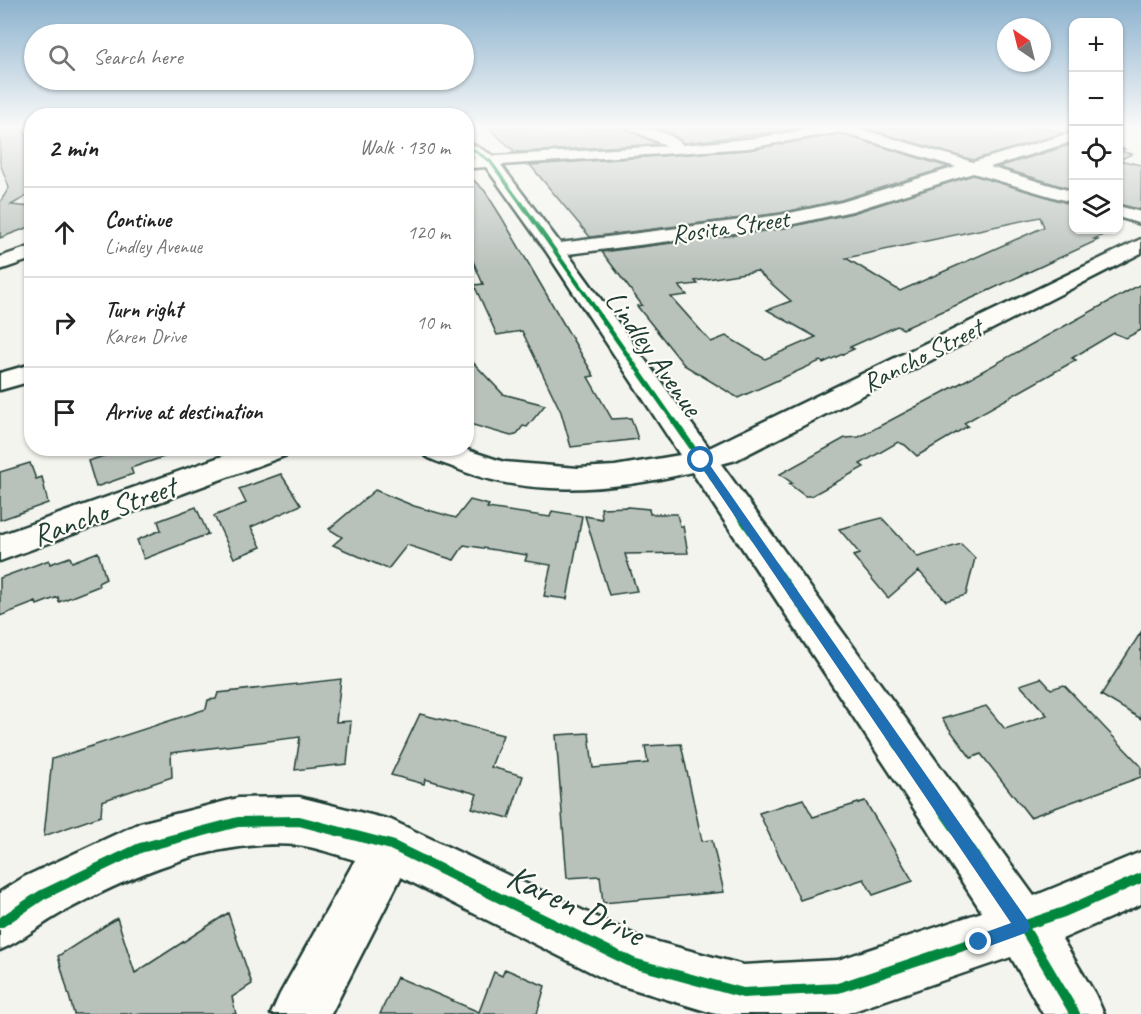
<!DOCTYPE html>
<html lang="en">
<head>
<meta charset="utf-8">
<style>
	body { margin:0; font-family:Caveat,sans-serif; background:#f6f6f6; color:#222 }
	.controls { position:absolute; right:18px; top:18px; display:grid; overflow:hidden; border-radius:12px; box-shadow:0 2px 4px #0004 }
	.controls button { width:54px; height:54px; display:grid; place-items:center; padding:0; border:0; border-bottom:2px solid #e0e0e0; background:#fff; color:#222; font:30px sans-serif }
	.compass { position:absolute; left:997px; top:18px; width:54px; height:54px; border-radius:50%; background:#fff; box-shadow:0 2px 4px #0004; rotate:325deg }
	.stop { position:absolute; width:18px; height:18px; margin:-14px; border:4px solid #1f6fb2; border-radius:50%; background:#fff }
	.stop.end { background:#1f6fb2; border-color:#fff; box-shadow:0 2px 6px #0008 }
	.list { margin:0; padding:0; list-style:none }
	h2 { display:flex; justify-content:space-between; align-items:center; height:78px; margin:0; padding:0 24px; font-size:26px }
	h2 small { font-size:20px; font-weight:400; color:#767676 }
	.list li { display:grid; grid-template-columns:39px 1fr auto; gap:18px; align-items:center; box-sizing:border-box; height:90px; padding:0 24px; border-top:2px solid #e0e0e0 }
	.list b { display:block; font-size:22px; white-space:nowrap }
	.list p { margin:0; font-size:20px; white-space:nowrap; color:#767676 }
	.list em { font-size:20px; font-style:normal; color:#767676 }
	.icon { flex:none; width:33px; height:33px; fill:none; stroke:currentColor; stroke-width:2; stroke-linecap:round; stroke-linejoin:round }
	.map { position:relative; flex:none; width:1141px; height:1014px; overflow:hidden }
	.search { position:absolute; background:#fff; box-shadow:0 2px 4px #0004; left:24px; top:24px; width:450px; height:66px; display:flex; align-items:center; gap:15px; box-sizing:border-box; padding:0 21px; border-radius:33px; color:#767676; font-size:22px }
	.panel { position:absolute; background:#fff; box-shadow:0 2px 4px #0004; left:24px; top:108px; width:450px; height:348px; border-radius:24px }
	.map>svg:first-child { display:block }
	.building { fill:#b9c1bb; stroke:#1f3d34; stroke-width:1.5; fill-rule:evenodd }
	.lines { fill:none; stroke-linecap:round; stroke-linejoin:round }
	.minor-casing { stroke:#1f3d34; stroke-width:5 }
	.minor { fill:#fdfcf7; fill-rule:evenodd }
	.cycleway-far5-casing { stroke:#fdfcf7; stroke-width:4.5 }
	.cycleway-far4-casing { stroke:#fdfcf7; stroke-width:6 }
	.cycleway-far3-casing { stroke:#fdfcf7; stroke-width:8 }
	.cycleway-far2-casing { stroke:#fdfcf7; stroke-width:10 }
	.cycleway-far1-casing { stroke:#fdfcf7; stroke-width:11 }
	.cycleway-casing { stroke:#fdfcf7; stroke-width:14 }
	.cycleway-far5 { stroke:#00873e; stroke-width:3 }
	.cycleway-far4 { stroke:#00873e; stroke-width:4 }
	.cycleway-far3 { stroke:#00873e; stroke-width:4.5 }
	.cycleway-far2 { stroke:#00873e; stroke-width:6 }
	.cycleway-far1 { stroke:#00873e; stroke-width:8 }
	.cycleway { stroke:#00873e; stroke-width:10 }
	.route { fill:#1f6fb2 }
	.labels { text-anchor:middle; stroke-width:4.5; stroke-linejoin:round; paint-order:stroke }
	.far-street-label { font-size:26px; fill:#1f3d34; stroke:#fdfcf7 }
	.street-label { font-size:30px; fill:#1f3d34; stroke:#fdfcf7 }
	.near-street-label { font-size:36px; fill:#1f3d34; stroke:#fdfcf7 }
</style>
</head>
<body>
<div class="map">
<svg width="1141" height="1014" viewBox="0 0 1141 1014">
	<rect width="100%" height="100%" fill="#f4f4ef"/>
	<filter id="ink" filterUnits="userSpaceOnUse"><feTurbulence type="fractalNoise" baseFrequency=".0167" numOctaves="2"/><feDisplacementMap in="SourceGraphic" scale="12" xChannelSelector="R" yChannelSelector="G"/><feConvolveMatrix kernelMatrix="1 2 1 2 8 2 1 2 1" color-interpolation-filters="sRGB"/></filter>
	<g filter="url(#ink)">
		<path class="building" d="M0,128H22L26,136L32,135V193L11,205L32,207V226L0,238V202L9,188L0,163Z
			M489,128H625L658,144L520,152L513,150Z
			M653,128H805L684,143L672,134Z
			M864,128H1046L1064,133L973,160Z
			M840,134L948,167L841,200L780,213L590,237L530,165L748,150Z
			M1074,144V190L998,167Z
			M1119,147L1125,149L1120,151L1132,154L1119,160L1141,165V210L1119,204Z
			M466,173L485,191L502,218L594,376L588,377L612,419L631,418L638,439L571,447L561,412L522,331L497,335L474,285L483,284L466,245V209L472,208L466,198Z
			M973,175L1074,205V230H1114L1094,239L1098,240L979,295L903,329L897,326L850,347L854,349L823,363L820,361L738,398L684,365L637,306L642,305L602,252L780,229L853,213ZM1040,217L1044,227L900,291L846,258ZM757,271L791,301L767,310L816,337L765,359L726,336L711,342L671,297L687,295L679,286L698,284L695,281Z
			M1141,284V330L1126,338L1114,333L1072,358L1076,360L964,423L968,426L917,456L905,445L898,442L860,464L864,467L811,496H805L789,484L792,483L780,474L845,438L859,437L959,384Z
			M466,355L503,394L545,405L527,427L523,426L516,435L511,436L466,423Z
			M108,448H177L178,452L131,468L133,474L96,487L88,461L110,454Z
			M30,463L36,479L42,477L48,503L0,520V472Z
			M281,474L301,505L251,527L261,547L234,558L214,516L246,503L239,489Z
			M375,490L414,506L456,518L470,500L489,505L487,508L550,517L552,511L582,516L567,599L544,596L551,565L525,561L527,555L464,545L454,560L407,545L388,569L333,545L342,537L329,529Z
			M196,507L208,534L144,559L137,540L161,530L158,521Z
			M628,507L649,509L650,514H677L680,526H683L688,553L625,554L637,591L609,595L585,516L602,519L601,508Z
			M882,518L918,557L961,544L975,558L966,595L946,601L919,571L888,598L853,556L860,554L839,529Z
			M98,552L106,579L98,583L99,586L59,602L58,597L37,605L36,602L0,616V578L49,560L50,564L70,557L72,562Z
			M1141,632V719L1101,695Z
			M1041,678L1051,689L1064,685L1141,766V777L1030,817L981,754L971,758L942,719L986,706L1005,729L1047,715L1020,685Z
			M341,679L336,722L351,721L347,764L295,770L300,737L171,753L172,777L102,801L101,816L44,836L52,759L206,709L208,700L216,699L218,693Z
			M420,714L503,735L491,767L523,776L509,818L472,808L477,794L425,779L424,784L391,775Z
			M589,733L593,768L648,763L645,746L681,744L702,841L712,840L724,892L603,903L600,876L567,878L556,735Z
			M803,799L813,817L865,801L913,881L873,895L864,879L800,900L759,813Z
			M228,913L252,984L232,997L236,1014H74L58,956L117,918L135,973Z
			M505,969L545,986L537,1014H380L397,977L479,1012L494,972L502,976Z"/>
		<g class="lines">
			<defs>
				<path id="minor" d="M627,128C646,127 669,131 683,145L748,139L818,128H857L973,162L1074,132V141L990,167L1074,192V203L973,173L852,211L780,227L568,254L709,448L1141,239V253L736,460L721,464L1034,896L1141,852V904L1062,939L1095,994L1104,1014H1043L1011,957L845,1014H716L613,983L401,877L331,1014H271L280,994L355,860C337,855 316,847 297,845C214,839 134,874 63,912C41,924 23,940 0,950V892L24,877L140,823L238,798L299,797L391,820L639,937L743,965L838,960L982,912L692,472C613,491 526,499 450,466C439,462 425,459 418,448H461L504,462L578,468L615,466L680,455L546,251L486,167L473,168L466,165L467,160L475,158L466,152V141L494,156L667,146ZM840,132L956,167L842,202L780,215L560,243L501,165L748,148Z
					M1118,206L1141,212V224L1118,217Z
					M32,246V259L0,270V257Z
					M32,364V381L0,390V373Z
					M245,448H291L287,455L0,561V535Z"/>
			</defs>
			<use href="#minor" class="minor-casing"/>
			<use href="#minor" class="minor"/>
			<defs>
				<path id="cycleway-far5" d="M466,145L490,161L522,205"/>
				<path id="cycleway-far4" d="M521,203L590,301"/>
				<path id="cycleway-far3" d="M589,300L675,423"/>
				<path id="cycleway-far2" d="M674,421L781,576"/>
				<path id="cycleway-far1" d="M780,575L915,770"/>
				<path id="cycleway" d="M914,769L1023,926L1075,1014
					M0,923L42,895L140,848L238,822L299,821L391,845L633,963L743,993L838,988L1064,912L1141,878"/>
			</defs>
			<use href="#cycleway-far5" class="cycleway-far5-casing"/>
			<use href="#cycleway-far4" class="cycleway-far4-casing"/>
			<use href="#cycleway-far3" class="cycleway-far3-casing"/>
			<use href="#cycleway-far2" class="cycleway-far2-casing"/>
			<use href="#cycleway-far1" class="cycleway-far1-casing"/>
			<use href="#cycleway" class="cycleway-casing"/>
			<use href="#cycleway-far5" class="cycleway-far5"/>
			<use href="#cycleway-far4" class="cycleway-far4"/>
			<use href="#cycleway-far3" class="cycleway-far3"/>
			<use href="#cycleway-far2" class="cycleway-far2"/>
			<use href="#cycleway-far1" class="cycleway-far1"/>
			<use href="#cycleway" class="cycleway"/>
		</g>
	</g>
	<linearGradient id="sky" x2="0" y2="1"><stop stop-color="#8cb2ce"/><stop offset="0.47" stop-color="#fafaf8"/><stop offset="1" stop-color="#fafaf8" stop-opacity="0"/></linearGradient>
	<rect width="1141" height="270" fill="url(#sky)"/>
	<path class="route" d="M698,458H705L1028,921L1030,926L1028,932L979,950L973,948L971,942L973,937L1011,923L698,462Z"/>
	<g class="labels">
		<g class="far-street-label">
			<text transform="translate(730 226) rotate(-8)" y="9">Rosita Street</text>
			<text transform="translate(922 355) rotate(-27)" y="9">Rancho Street</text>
		</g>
		<g class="street-label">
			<text transform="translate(654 353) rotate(55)" y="10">Lindley Avenue</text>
			<text transform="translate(104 511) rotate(-20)" y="10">Rancho Street</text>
		</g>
		<g class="near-street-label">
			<text transform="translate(576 904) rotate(25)" y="13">Karen Drive</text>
		</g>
	</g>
</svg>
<div class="controls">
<button>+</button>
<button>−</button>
<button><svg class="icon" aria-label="locate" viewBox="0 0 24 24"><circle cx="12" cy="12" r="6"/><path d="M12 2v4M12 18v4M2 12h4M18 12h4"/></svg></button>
<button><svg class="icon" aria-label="layers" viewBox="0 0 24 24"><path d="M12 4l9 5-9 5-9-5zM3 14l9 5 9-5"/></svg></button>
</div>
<svg class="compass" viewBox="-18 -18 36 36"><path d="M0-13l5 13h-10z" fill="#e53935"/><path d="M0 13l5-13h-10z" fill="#767676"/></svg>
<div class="stop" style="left:701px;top:460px"></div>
<div class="stop end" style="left:979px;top:942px"></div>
<div class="search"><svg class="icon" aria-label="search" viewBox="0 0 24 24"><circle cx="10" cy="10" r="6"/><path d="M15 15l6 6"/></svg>Search here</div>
<section class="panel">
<h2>2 min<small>Walk · 130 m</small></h2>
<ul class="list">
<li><svg class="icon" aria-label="ahead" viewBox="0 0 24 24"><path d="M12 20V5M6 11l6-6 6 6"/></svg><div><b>Continue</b><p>Lindley Avenue</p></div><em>120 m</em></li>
<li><svg class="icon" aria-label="right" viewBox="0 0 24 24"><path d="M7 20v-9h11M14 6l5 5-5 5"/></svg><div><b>Turn right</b><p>Karen Drive</p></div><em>10 m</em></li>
<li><svg class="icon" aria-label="arrive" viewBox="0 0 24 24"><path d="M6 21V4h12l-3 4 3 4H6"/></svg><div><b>Arrive at destination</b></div></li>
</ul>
</section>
</div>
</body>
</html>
